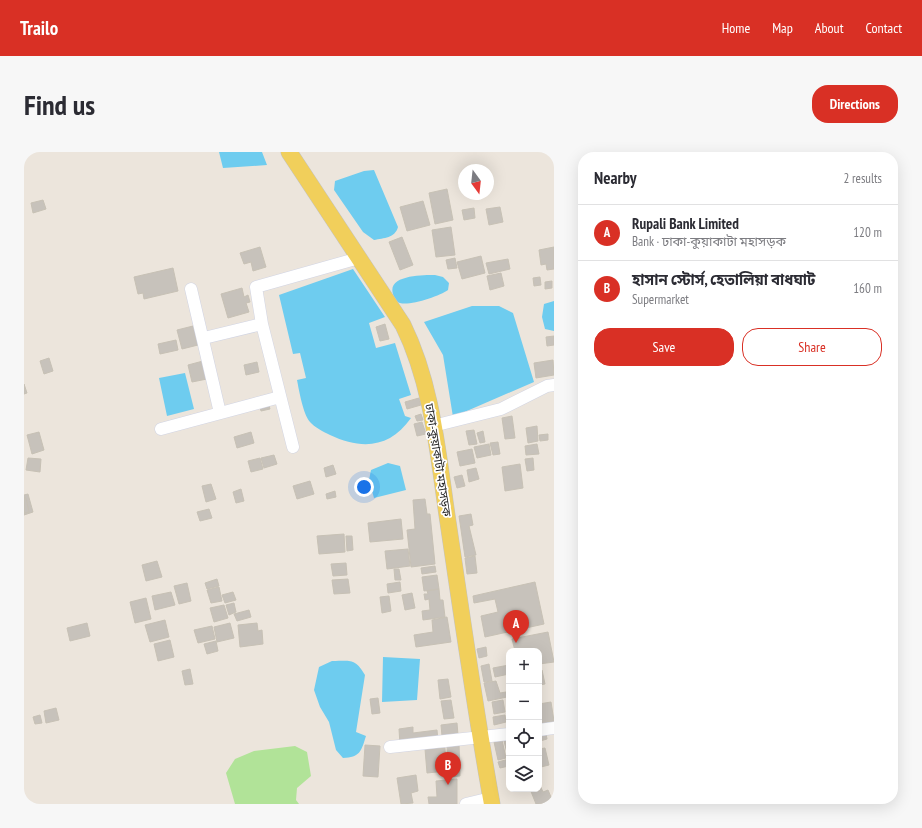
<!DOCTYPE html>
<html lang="en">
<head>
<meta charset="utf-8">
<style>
	body { margin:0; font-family:"PT Sans Narrow","Noto Sans Bengali",sans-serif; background:#f7f7f7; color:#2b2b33 }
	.controls { position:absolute; right:12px; bottom:12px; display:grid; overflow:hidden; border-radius:8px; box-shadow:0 4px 16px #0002 }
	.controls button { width:36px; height:36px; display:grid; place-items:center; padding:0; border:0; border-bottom:1px solid #e1e1e2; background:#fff; color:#2b2b33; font:20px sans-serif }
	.compass { position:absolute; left:434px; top:12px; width:36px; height:36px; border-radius:50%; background:#fff; box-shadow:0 4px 16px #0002; rotate:165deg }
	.you { position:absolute; left:340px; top:335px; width:14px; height:14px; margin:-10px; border:3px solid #fff; border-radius:50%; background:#1a73e8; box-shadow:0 0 0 6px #1a73e833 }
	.badge { display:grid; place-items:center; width:26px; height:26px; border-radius:50%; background:#d93025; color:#fff; font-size:13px; font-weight:700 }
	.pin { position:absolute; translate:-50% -33px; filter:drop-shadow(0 1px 2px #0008) }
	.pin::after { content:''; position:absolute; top:21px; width:14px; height:12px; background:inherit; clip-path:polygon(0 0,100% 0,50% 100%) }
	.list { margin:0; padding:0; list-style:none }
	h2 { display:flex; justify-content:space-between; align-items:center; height:52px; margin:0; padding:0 16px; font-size:17px }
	h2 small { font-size:13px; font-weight:400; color:#7c7c81 }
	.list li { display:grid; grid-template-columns:26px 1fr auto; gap:12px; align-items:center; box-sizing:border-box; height:56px; padding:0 16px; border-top:1px solid #e1e1e2 }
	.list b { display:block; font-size:15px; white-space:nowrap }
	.list p { margin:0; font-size:13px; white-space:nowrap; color:#7c7c81 }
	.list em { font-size:13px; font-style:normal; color:#7c7c81 }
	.actions { display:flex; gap:8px; padding:12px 16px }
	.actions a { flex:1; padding:9px 0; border:1px solid #d93025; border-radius:16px; text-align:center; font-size:14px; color:#d93025 }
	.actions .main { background:#d93025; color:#fff }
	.icon { flex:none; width:22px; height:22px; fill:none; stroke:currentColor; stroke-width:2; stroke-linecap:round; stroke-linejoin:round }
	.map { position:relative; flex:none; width:530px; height:652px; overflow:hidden; border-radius:16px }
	header { display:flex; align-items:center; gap:24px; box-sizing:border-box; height:56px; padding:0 20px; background:#d93025; color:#fff }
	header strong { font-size:19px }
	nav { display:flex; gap:22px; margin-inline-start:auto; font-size:14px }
	.intro { display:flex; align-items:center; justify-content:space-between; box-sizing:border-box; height:96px; padding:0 24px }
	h1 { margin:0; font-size:28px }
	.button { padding:10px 18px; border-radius:16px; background:#d93025; color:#fff; font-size:14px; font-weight:700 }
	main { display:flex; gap:24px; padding:0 24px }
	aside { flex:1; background:#fff; border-radius:16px; box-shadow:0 4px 16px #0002 }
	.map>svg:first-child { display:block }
	.green { fill:#b1e398 }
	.water { fill:#6eccef }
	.building { fill:#c7c2bb; stroke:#c7c1b5 }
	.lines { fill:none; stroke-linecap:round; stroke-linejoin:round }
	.minor-casing { stroke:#d1d4e3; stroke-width:13 }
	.major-casing { stroke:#c3c3c3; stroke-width:17 }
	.minor { stroke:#fff; stroke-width:12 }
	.major { stroke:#f1cf5b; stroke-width:16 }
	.labels { text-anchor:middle; stroke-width:3.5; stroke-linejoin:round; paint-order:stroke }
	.street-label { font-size:12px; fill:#2a2a2a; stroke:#fff }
</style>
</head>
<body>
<header>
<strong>Trailo</strong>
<nav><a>Home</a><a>Map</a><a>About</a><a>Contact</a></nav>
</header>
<div class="intro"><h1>Find us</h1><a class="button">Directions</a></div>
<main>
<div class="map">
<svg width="530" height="652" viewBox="0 0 530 652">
	<rect width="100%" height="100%" fill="#ece5dc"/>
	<path class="green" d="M271,594L283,600L287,624L273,636L272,648L275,652H211L202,621L211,607L230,599Z"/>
	<path class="water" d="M195,0H238L243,13L199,16Z
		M350,18L374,75C371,86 360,86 350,88L339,80L310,38L311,29L340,19Z
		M329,117L361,165L345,171L352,196L371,191L387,243L375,247L381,264L387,266C366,296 338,298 306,283C300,280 290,275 286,270C279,262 275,238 273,228L282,226L276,201L269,202L255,143Z
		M411,123L419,125L425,131L424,138C416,144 386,154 376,151C372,150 370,146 369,142C363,123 399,123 411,123Z
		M530,149V179L521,177L518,165L520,152Z
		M448,154H475L489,161L510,230L429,265L419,203L400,170Z
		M161,221L170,257L143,264L135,226Z
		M364,311L376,314L382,338L350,346L345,328L347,318Z
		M359,505L396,507L393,548L358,550Z
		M308,509C327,509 331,506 341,523L332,580L342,584C337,600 336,605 319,606L312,598L305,570L296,555L290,538L295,515Z"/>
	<path class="building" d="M423,37L429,68L411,72L405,41Z
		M19,48L22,57L9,61L7,51Z
		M399,49L406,73L383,79L376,55Z
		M476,55L479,70L465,73L462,57Z
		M450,56L451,66L440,68L438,58Z
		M427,75L431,103L412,105L408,78Z
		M378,85L389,113L376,118L365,90Z
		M236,95L242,115L229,119L227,110L220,112L216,101Z
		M530,95V117L523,118L522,112L517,113L515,98Z
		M457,104L461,121L438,127L433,110Z
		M431,106L433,116L424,117L422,108Z
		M484,107L486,117L465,122L462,111Z
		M149,116L154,139L120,147L119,141L114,142L110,125Z
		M477,121L480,134L466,138L463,124Z
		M516,125L517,133L510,134L509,126Z
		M528,129V136L521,137V130Z
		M218,136L220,145L224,143L226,150L222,151L225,160L204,166L197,142Z
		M361,172L365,187L356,189L352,175Z
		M169,174L174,193L158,197L153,178Z
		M530,184V193L523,194L522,185Z
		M152,188L154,198L136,202L134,192Z
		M25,206L29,219L20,222L16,209Z
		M529,208L530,223L512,226L510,211Z
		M179,209L183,227L168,230L164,213Z
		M233,210L235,220L222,223L220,213Z
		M0,232L3,241L0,242Z
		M395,246L397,253L383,257L381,250Z
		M244,250L246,257L237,259L235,251Z
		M397,262L399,268L393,269L391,264Z
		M488,264L491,286L481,287L478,266Z
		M398,270L402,282L393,284L390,272Z
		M513,274L514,289L504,291L502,276Z
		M450,278L453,292L445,293L442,279Z
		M459,279L461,290L456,291L453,281Z
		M15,280L20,298L8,302L3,283Z
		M227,280L230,291L213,296L210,285Z
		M524,282V288L516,289L515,283Z
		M474,290L476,302L469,303L466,291Z
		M465,292L467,303L453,306L450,295Z
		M513,292L515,302L502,303L501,294Z
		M448,297L451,311L436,314L433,300Z
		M250,303L253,312L240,316L237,306Z
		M4,306L17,307L16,320L2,318Z
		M236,306L239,317L227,320L224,309Z
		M509,306L510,318L503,319L501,307Z
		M496,312L499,336L481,339L478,315Z
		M309,313L312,322L302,325L300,316Z
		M452,316L455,327L445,330L443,318Z
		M438,323L441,334L433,336L430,325Z
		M286,329L290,342L273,347L269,334Z
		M187,332L192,347L182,350L178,334Z
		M217,337L220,349L212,351L209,340Z
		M311,339L312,345L303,347L302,342Z
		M4,342L9,360L0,363V343Z
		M0,346H2L5,360L0,361Z
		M401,347L403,362H406L411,412L387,415L383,378L391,377L389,348Z
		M185,357L188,366L176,369L173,360Z
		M447,362L449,373L445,374L452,403L441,405L435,364Z
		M377,367L379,387L346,390L344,371Z
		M320,382L321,400L295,402L293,384Z
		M322,384H328L329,398L323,399Z
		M384,397L386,414L363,417L361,399Z
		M451,404L453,421L443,422L441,406Z
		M133,409L138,425L122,429L118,413Z
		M322,411L323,423L309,424L307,412Z
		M411,414L412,420L398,422L397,416Z
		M370,417H375L377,428H371Z
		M413,423L415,437L400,439L398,425Z
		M193,427L195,434L183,437L181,431Z
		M324,427L326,441L310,442L308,428Z
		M376,430L377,439L364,441L363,432Z
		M511,430L520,472L461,485L457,464L474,460L471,447L450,451L449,444Z
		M163,431L167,449L155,452L150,434Z
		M195,435L198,449L187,451L183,438Z
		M415,437L416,448H419L421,465L399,468L398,459L406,458L405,447L401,448L400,442H404L403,439Z
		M147,440L151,453L131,458L128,444Z
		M209,440L212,448L201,451L198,443Z
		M388,441L391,456L381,458L378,443Z
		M365,444L367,459L358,461L356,445Z
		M122,446L127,467L111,471L106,450Z
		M210,451L212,460L205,463L202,453Z
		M200,453L204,466L190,470L186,456Z
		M225,458L227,465L213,469L210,462Z
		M423,465L427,490L392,495L390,483L409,480L408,468Z
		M141,468L145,485L126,490L121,473Z
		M63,471L66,484L46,489L43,476Z
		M206,471L210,486L193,490L190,475Z
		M233,471L234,479L238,478L239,492L216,495L214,473Z
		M188,474L191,487L174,491L170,478Z
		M524,480L530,510L515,512V499H491L488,487Z
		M146,488L150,505L134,509L130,492Z
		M192,489L194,499L183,502L180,492Z
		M462,495L463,504L455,506L453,497Z
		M465,512L468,529L460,530L457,514Z
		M485,513V522L471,525L469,516Z
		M166,517L169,532L161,533L158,519Z
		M515,518H518L521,532L515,533Z
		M424,527L427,545L416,547L414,528Z
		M472,529L476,541L482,540L483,545L464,549L460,531Z
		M354,546L356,561L348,562L346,547Z
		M427,548L430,566L420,567L417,549Z
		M479,548L481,560L470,562L468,550Z
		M527,550L530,569L515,572V552Z
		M32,556L35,568L22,571L20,559Z
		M16,563L18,571L11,572L9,565Z
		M481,563L482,570L470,573L469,565Z
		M433,571L434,583L418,584L417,573Z
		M389,575V581L413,578L414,589L376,593L375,577Z
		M522,582L523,587L516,589L515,584Z
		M478,588L482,606L474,608L470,590Z
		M485,588V605H484L480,589Z
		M435,591L436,624L424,625L423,592Z
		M341,593L356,594L354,625L339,624Z
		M421,596L422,619L403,621L401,597Z
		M521,596L525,613L517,615L515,597Z
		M485,607V614L476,616L474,610Z
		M392,623L394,639L387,641L389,651L377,652L373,626Z
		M433,627V652H405L404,645H413L412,629Z
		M515,631L519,640L524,638L530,652H512L506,637H515Z"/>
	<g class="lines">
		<defs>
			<path id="minor" d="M167,137L196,261
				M180,186L238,172
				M409,274L477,257L523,234L530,233
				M137,277L256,245
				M269,295L238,172L232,135L335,106
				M515,578L530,576
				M366,595L485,582
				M442,652L467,646"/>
			<path id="major" d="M265,0L379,173C409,234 414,304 424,370C438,464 451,558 468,652"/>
		</defs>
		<use href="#minor" class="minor-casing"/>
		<use href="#major" class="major-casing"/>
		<use href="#minor" class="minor"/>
		<use href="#major" class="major"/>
	</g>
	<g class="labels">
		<g class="street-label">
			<text transform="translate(414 308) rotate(81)" y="4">ঢাকা-কুয়াকাটা মহাসড়ক</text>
		</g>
	</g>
</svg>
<div class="controls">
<button>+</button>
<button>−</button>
<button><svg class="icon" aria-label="locate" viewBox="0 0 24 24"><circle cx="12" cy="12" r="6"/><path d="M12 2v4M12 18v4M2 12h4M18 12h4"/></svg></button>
<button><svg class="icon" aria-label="layers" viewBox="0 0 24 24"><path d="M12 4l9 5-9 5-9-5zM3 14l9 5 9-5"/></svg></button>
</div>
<svg class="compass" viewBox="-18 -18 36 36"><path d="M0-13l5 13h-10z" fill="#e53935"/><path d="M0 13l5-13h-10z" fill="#7c7c81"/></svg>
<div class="you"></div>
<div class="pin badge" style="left:492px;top:491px">A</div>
<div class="pin badge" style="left:424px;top:633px">B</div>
</div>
<aside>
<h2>Nearby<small>2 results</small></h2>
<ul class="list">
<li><span class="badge">A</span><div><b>Rupali Bank Limited</b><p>Bank · ঢাকা-কুয়াকাটা মহাসড়ক</p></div><em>120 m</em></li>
<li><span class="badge">B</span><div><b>হাসান স্টোর্স, হেতালিয়া বাধঘাট</b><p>Supermarket</p></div><em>160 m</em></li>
</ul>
<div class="actions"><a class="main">Save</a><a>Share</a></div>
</aside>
</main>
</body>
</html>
